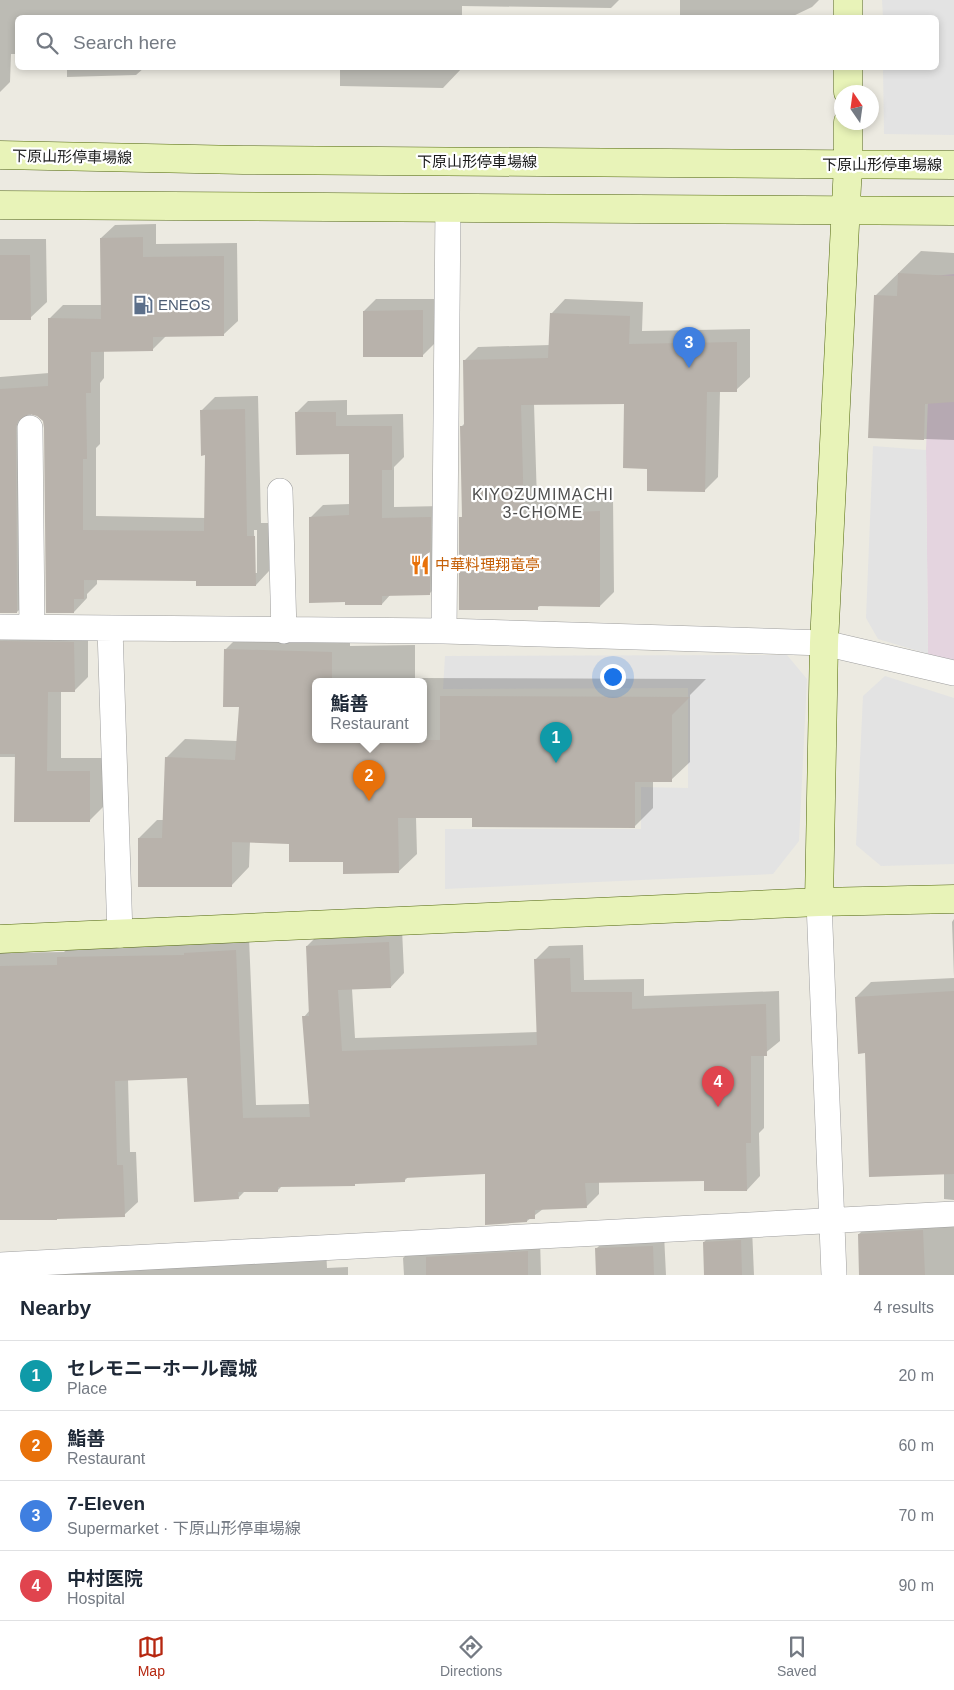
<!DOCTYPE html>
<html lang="en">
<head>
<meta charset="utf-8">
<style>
	body { margin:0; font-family:Arial,"Noto Sans JP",sans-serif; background:#f2f2f3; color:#1f2937 }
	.compass { position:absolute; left:834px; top:85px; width:45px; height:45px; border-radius:50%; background:#fff; box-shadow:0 2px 8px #0003; rotate:347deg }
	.you { position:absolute; left:612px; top:676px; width:18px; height:18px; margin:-12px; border:4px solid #fff; border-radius:50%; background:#1a73e8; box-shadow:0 0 0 8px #1a73e833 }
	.badge { display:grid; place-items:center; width:32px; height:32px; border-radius:50%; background:#b62710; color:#fff; font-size:16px; font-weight:700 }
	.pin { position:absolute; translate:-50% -41px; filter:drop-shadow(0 1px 2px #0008) }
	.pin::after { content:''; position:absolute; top:26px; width:18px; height:15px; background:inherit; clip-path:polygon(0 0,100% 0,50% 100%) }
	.popup { position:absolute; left:312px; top:678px; width:115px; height:65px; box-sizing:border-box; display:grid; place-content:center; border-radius:8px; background:#fff; filter:drop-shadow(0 1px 4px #0005); font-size:16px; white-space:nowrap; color:#747a83 }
	.popup b { font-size:19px; color:#1f2937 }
	.popup::after { content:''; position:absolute; left:50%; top:100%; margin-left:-10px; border:10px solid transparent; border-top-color:#fff }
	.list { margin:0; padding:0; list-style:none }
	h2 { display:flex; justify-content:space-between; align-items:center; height:65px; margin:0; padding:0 20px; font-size:21px }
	h2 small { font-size:16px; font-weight:400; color:#747a83 }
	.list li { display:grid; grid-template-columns:32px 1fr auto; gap:15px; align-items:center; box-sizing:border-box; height:70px; padding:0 20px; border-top:1px solid #e0e1e3 }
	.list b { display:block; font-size:19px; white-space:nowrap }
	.list p { margin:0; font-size:16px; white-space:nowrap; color:#747a83 }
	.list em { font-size:16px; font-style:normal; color:#747a83 }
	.icon { flex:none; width:28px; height:28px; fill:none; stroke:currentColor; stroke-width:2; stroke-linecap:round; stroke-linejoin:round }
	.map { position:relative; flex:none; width:954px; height:1275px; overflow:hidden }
	.search { position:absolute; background:#fff; box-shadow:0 2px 8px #0003; left:15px; right:15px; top:15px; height:55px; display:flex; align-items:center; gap:12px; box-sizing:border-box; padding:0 18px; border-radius:8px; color:#747a83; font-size:19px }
	.sheet { height:345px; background:#fff }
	nav { display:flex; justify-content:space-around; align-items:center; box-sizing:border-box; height:70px; border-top:1px solid #e0e1e3; background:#fff; font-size:14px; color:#747a83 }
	nav a { display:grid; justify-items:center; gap:2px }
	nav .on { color:#b62710 }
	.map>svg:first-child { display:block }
	.industrial { fill:#e4d4df }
	.parking { fill:#e3e3e3 }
	.shadow { fill:#0003; fill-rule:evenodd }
	.building { fill:#b8b2ab }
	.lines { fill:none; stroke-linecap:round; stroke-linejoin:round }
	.street-casing { stroke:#9f9f9f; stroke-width:26 }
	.secondary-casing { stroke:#51670d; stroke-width:29 }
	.street { stroke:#fff; stroke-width:25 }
	.secondary { stroke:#e8f3b8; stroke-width:28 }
	.labels { text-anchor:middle; stroke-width:4.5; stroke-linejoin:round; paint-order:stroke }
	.street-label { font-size:15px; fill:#1b1b1b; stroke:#fff }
	.service-label { font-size:15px; fill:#4e5e75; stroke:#fff; text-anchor:start }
	.food-label { font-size:15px; fill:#c56008; stroke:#fff; text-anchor:start }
	.neighbourhood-label { font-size:16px; letter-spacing:1px; fill:#4e4e4e; stroke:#fff }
</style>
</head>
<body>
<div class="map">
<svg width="954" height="1275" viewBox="0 0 954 1275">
	<rect width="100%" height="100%" fill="#eceae1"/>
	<path class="industrial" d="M954,274V661L928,654L926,450L933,276Z"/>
	<path class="parking" d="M882,0H954V135L884,134L883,68H936V18L883,17Z
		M873,446L926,450L928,654L878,639L866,618Z
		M787,655L807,679L799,841L773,874L445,889V829H641V787L688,788V688L443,689L445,656Z
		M885,676L954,698V864L881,866L856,845L863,696Z"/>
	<path class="shadow" d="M0,0H619L611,8L462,6V18H18V54H11L10,82L0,92Z
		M680,0H819L812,7L789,18H680Z
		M67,68H144L136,75L67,77Z
		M340,68H462L443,88L340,86Z
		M156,224V244L237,243L238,321L224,334L166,336L152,350H104V378L100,383V444L96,448V516L206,518V454L201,411L215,397L258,396L261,523H269V571L256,585L197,580L97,579V584L87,594V598L74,612L46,428L43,419L31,412V598L17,612L0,613V377L49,373V319L63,305H102L101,238L115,225ZM254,530H257V573H255Z
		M0,239H46L47,302L30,318H0Z
		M921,251L954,253V440L869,437L875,296Z
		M376,299H434V344L422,356L364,311Z
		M565,299L643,302L642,331L750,329V377L736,390L720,391L718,477L704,491L648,468L626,403L534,404L537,501L613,498L614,592L600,606L541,605L537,608L461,518L463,515L462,426L466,422L464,361L478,347L550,345L552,313Z
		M347,400V415L403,414L404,457L394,467V507L442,506L441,582L429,594H391L382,604L311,517L323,505L350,504V453L296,413L308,401Z
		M0,615L88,629V677L74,691H61V758H103V807L89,821L16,757H0Z
		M243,632L350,635V646L415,645V678L706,679L690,695V762L671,780H653V808L634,827L473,817H416L417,854L398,872L344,860L290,843L250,841L249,867L231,886L139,838L157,820H164L166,758L185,739L237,741L240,706L225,650ZM315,682H423V740H315Z
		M954,919V977L952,922Z
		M402,929L404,973L391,987L352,989L355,1038L538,1032L536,959L549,946L583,945L584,980L644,979V996L779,991L780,1041L764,1054V1128L759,1133L760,1176L747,1190L706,1179L599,1181V1194L586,1207L543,1209L527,1221L487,1173L409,1176L404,1181L282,1186L277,1191H245L238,1198L188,1076L128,1079L130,1152H136L138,1202L124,1215L0,1218V953L64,952L71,945L249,938L256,1105L310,1104L304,1017L310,1010L307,946L320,933Z
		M954,978V1200L944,1199V1173L866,1052L856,997L871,982Z
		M954,1215V1275H861L859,1234L874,1219Z
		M752,1228L754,1275H705L704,1242L716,1230Z
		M664,1234L666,1275H597L596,1249L608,1237Z
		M540,1239L541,1275H404L403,1258L416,1245Z
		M326,1250L327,1268L348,1267V1275H49Z"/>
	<path class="building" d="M143,237V257L224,256V336L153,337V351L91,352V393H86L87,459H83V530L204,531L205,455L201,456L200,410L245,409L247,536H255L256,586H196V581L84,580V599H74V613H46L44,428L43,421L37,416L29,414L18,421L16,428L17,613H0V389L48,386V318L101,319L100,238Z
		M0,255H30L31,320H0Z
		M898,273L954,276V402L925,404L924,440L868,438L874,295L897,296Z
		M423,310V357H363V311Z
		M550,313L630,316L629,344L737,342V392H707L705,492L647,491V469L623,468L624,404L521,405L524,514L600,511V607L538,606V610H459V517H462L460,426H464L463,360L548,358Z
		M295,412H336V426H392V470H382V518L431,517L430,595L382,596V605H345V602L309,603V517L349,515V454L296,455Z
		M0,641L74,642L75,692H48L47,771H90V822H14L15,754H0Z
		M224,649L332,652V682H315V740H440V696L690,697L672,715V782H635V828L472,827V818H398L399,873L343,874V862H289V844L232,842V887H138V838H162L165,757L235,760L239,707H223Z
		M389,942L391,988L338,990L342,1051L537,1045L534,959L570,958L571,992H632V1009L766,1004L767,1056H751V1143H746L747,1191H704V1181L585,1183L587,1208L535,1210V1219H527V1222L485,1225V1174L405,1178V1182L355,1184V1186L278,1187V1192H238L239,1199L194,1202L187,1078L115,1081L117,1165H123L125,1217L57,1219V1220H0V966L57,965V957L184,955V953L236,950L243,1118L310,1117L302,1016H309L306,946Z
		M954,991V1174L869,1177L865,1053L858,1054L855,997Z
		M923,1230L925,1275H859L858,1234Z
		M741,1240L742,1275H704L703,1242Z
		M653,1246L654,1275H596L595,1248Z
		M528,1251V1275H426V1257Z"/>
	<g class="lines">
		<defs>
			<path id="street" d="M30,428L32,627
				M280,491L284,631
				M0,627L444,631L824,643L954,673
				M110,629L120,935
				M444,631L448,208
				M819,902L834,1275
				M0,1265L954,1214"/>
			<path id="secondary" d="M848,18V0
				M848,92V68
				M0,155L243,160L954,165
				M0,205L954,211
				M819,902L824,643L848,165V122
				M0,939L819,902L954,899"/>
		</defs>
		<use href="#street" class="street-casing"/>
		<use href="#secondary" class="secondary-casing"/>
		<use href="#street" class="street"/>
		<use href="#secondary" class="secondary"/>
	</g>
	<defs>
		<symbol id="fuel-bare" viewBox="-9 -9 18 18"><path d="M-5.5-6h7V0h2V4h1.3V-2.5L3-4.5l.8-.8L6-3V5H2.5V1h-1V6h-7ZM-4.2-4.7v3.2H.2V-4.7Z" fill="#5c6f8a" stroke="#fff" stroke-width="2.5" paint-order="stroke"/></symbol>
		<symbol id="restaurant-bare" viewBox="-9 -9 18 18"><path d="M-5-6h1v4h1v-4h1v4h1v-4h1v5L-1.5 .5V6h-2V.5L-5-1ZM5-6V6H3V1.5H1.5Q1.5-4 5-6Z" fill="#e8710a" stroke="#fff" stroke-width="2.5" paint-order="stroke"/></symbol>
	</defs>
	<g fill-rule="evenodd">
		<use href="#fuel-bare" x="129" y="291" width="28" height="28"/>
		<use href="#restaurant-bare" x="406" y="551" width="28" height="28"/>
	</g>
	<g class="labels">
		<g class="street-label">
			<text transform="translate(72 157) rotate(1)" y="5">下原山形停車場線</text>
			<text x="477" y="167">下原山形停車場線</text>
			<text x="882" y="170">下原山形停車場線</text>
		</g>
		<g class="service-label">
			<text x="158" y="310">ENEOS</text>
		</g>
		<g class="food-label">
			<text x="435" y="570">中華料理翔竜亭</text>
		</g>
		<g class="neighbourhood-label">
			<text x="543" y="500">KIYOZUMIMACHI<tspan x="543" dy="18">3-CHOME</tspan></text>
		</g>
	</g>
</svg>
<svg class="compass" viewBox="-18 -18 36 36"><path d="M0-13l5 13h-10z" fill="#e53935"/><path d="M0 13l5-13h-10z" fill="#747a83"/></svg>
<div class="you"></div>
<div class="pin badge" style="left:556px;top:763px;background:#0f9aa8">1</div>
<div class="pin badge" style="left:369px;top:801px;background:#e8710a">2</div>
<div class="popup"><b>鮨善</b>Restaurant</div>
<div class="pin badge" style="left:689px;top:368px;background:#3f7fe0">3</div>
<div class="pin badge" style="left:718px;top:1107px;background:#e0444e">4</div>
<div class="search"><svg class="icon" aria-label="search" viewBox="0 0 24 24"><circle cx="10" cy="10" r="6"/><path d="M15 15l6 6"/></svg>Search here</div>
</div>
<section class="sheet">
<h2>Nearby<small>4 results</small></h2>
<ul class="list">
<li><span class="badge" style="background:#0f9aa8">1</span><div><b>セレモニーホール霞城</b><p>Place</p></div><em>20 m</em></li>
<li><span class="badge" style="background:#e8710a">2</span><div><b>鮨善</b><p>Restaurant</p></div><em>60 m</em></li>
<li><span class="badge" style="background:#3f7fe0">3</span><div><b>7-Eleven</b><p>Supermarket · 下原山形停車場線</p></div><em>70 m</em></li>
<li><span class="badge" style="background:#e0444e">4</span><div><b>中村医院</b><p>Hospital</p></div><em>90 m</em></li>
</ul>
</section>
<nav>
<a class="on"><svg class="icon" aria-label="map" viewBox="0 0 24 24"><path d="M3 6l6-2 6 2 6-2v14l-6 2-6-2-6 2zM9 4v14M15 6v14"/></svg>Map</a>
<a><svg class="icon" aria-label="directions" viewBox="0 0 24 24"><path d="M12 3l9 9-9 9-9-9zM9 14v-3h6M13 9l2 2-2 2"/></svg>Directions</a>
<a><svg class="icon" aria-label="saved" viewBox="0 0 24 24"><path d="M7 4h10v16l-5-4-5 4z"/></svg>Saved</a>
</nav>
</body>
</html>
